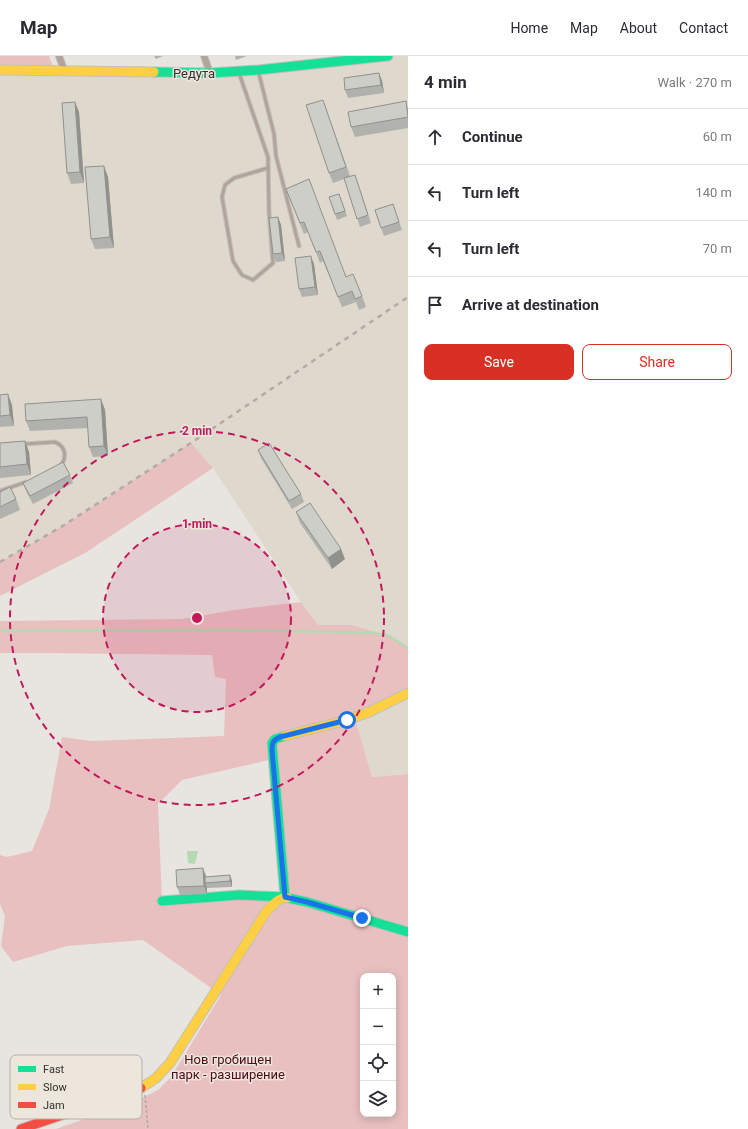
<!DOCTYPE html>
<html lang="en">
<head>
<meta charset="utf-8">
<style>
	body { margin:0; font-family:Roboto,sans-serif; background:#f2f2f3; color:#2b2b33 }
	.controls { position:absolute; right:12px; bottom:12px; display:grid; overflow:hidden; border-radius:8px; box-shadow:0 2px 10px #0003 }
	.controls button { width:36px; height:36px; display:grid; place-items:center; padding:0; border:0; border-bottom:1px solid #e1e1e2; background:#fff; color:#2b2b33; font:20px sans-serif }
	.stop { position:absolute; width:12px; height:12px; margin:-9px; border:3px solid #1a73e8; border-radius:50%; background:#fff }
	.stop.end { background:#1a73e8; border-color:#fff; box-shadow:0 1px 4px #0008 }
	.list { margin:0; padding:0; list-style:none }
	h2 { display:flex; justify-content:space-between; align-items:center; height:52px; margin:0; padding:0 16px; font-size:17px }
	h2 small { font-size:13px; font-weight:400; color:#7c7c81 }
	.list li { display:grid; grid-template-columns:26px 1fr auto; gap:12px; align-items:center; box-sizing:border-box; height:56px; padding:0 16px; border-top:1px solid #e1e1e2 }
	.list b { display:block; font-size:15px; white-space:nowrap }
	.list em { font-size:13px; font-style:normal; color:#7c7c81 }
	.actions { display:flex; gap:8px; padding:12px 16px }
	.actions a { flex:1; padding:9px 0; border:1px solid #d93025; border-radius:8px; text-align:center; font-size:14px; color:#d93025 }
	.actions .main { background:#d93025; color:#fff }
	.icon { flex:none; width:22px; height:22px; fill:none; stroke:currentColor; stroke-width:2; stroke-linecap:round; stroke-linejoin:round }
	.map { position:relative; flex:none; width:408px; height:1073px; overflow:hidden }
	header { display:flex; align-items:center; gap:24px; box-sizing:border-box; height:56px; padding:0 20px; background:#fff; border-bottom:1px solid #e1e1e2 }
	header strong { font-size:19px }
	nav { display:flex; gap:22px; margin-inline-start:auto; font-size:14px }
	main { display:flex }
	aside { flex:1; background:#fff }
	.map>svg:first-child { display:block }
	.built { fill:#dfd8cc }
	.green { fill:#e8c0c0; fill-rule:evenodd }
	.water { fill:#b3dab2 }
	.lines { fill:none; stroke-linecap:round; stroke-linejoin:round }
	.stream { stroke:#b3dab2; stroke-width:2.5 }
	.lane-casing { stroke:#c3c1bd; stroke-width:5 }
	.street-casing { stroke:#c3c1bd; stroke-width:8 }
	.fast-casing { stroke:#c3c1bd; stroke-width:11 }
	.slow-casing { stroke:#c3c1bd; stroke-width:11 }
	.jam-casing { stroke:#c3c1bd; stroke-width:11 }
	.path { stroke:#b2a9a3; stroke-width:1.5; stroke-dasharray:3 2; stroke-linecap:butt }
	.lane { stroke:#b3a49b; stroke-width:3 }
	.street { stroke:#b3a49b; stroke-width:6 }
	.fast { stroke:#16e098; stroke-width:9 }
	.slow { stroke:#ffcf43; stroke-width:9 }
	.jam { stroke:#f24e42; stroke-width:9 }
	.rail { stroke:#b2aba5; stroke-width:2.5; stroke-dasharray:5 5; stroke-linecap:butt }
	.wall { fill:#b1b1ad }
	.shaded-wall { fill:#90908d }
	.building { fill:#cecec9; stroke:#90908d }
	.route { stroke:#1a73e8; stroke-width:5 }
	.ring { fill:none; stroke:#c2185b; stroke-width:2; stroke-dasharray:7 5 }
	.labels { text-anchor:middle; stroke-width:3; stroke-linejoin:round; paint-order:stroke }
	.street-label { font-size:13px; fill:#32302c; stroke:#ece6dc }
	.park-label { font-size:13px; fill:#500919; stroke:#ece6dc }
	.key { fill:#ece6dc; stroke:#b4afa7; stroke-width:1 }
	.key-label { font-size:11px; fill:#32302c }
	.centre { fill:#c2185b; stroke:#ece6dc; stroke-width:2 }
	.ring-label { font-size:12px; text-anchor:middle; font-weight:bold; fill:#c2185b; stroke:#ece6dc; stroke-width:3; stroke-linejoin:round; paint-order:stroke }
</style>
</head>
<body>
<header>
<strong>Map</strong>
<nav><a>Home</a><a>Map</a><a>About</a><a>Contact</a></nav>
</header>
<main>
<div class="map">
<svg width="408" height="1073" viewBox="0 0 408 1073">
	<rect width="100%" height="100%" fill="#e8e5e0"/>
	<path class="built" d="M388,0H408V592L389,580L352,569H318L301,546L213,412L191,387L61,471L0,506V14L210,17Z
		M408,637V718L372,721L355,661Z"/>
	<path class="green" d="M0,0H49L53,10L0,12Z
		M191,387L213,412L85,497L0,540V506L61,471Z
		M301,546L318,569H352L389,580L408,592V637L355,662L372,721L408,718V1073H56L138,1044L158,1034L171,1021L221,939L143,884L67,890L13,906L1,890L5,860L0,848V799L7,801L32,795L49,753L62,681L92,685L224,680L226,623L215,621L212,599L43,597H0V565L182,563L234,554ZM273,703L285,841L162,845L158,748L182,724ZM363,920H393V1058H363Z"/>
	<path class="water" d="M187,795H198L195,808L188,807Z"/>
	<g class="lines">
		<path class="stream" d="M0,575L231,574L375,577L389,580L408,592"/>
		<defs>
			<path id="lane" d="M258,14L274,78L276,100L299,190
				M239,17L268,101L269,156L273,207L253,224L242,219L233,205L222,141L225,129L234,122L268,112
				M24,388L55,386C65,390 67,400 62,408
				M0,435L26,426"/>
			<path id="street" d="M59,0L65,16
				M204,0L210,17"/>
			<path id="fast" d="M154,16L210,17L258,14L388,0
				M288,842L307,846L408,876
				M162,845L239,839L285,841L272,687L275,683L285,680"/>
			<path id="slow" d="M0,14L154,16
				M285,680L347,664L369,656L408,637
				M141,1032L156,1022L170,1007L266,856C272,850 279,840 288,842"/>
			<path id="jam" d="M21,1073L141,1032"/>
		</defs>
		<use href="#lane" class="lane-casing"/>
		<use href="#street" class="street-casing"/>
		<use href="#fast" class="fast-casing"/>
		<use href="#slow" class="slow-casing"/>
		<use href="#jam" class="jam-casing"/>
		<path class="path" d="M145,1039L148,1073"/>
		<use href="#lane" class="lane"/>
		<use href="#street" class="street"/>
		<use href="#fast" class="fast"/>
		<use href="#slow" class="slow"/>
		<use href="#jam" class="jam"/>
		<path class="rail" d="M0,506L61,471L197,383L408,241"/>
	</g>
	<path class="wall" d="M154,0H163L156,3Z
		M235,0H247L236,4Z
		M379,17L382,25L384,37L348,42L345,34Z
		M323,44L350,120L358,127L371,167L360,171L344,123L333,127L329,117Z
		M75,46L79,56L84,127L71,128L67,117Z
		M408,51V72L355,81L351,71Z
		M108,121L114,192L95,193L91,183Z
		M286,133L346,221L362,240L366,251L359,254L356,246L342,251L323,205L320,207L308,176L304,178Z
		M339,138L347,160L337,164L329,141Z
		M393,148L402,174L384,180L375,154Z
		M278,161L281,169L285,205L276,206L273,198Z
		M314,208L318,239L302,241L299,233Z
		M0,339L12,349L14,370L0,371Z
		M101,343L105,354L108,400L93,401L89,391L88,372L30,375L26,365Z
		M25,385L29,396L31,419L0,422V387Z
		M258,394L301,438L304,446L292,453L261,402Z
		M70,419L73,427L33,448L26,435L23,427Z
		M0,436L16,443L20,454L0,463Z
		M296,456L345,503L332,513L300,467Z
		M230,819L232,825V831L207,832V838L180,839L177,831L206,821Z"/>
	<path class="shaded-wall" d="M379,17L382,25L384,37L381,29Z
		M75,46L79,56L84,127L80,116Z
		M104,110L108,121L114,192L110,181Z
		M278,161L281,169L285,205L282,197Z
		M311,200L314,208L318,239L315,231Z
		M8,338L12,349L14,370L10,359Z
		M101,343L105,354L108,400L104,390Z
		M25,385L29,396L31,419L27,408Z
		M341,493L345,503L332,513L328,502Z
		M203,812L206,820L205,827L207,832V838L204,830Z
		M230,819L232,825V831L230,825Z"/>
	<path class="building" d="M379,17L381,29L345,34L344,22Z
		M323,44L346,111L329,117L306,49Z
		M406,45L408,61L351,71L348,56Z
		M75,46L80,116L67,117L62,47Z
		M104,110L110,181L91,183L85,111Z
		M355,119L368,159L357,163L344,122Z
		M309,123L346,221L353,218L362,240L355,243L352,235L338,241L320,195L316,196L304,166L300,167L286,133Z
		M339,138L345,155L335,158L329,141Z
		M393,148L399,166L381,172L375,154Z
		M278,161L282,197L273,198L269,162Z
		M311,200L315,231L299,233L295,202Z
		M8,338L10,359L0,360V339Z
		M101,343L104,390L89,391L87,361L26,365L25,348Z
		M25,385L27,408L0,411V387Z
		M269,387L301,438L289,445L258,394Z
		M63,406L70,419L30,440L23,427Z
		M10,431L16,443L0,451V436Z
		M310,447L341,493L328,502L296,456Z
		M203,812L204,830L177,831L176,814Z
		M230,819V825L205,827V821Z"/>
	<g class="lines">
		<path class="route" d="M347,664L280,681C273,684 272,687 272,694L285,841L307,846L362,862"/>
	</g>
	<circle cx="197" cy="562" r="94" fill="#c2185b" fill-opacity=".12"/>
	<g class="ring">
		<circle cx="197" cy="562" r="94"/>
		<circle cx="197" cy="562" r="187"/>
	</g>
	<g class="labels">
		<g class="street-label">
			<text x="194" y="22">Редута</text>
		</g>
		<g class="park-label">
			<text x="228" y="1008">Нов гробищен<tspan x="228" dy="15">парк - разширение</tspan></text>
		</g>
	</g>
	<rect x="10" y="999" width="132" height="64" rx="6" class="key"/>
	<rect x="18" y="1010" width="18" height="6" fill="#16e098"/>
	<rect x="18" y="1028" width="18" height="6" fill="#ffcf43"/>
	<rect x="18" y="1046" width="18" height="6" fill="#f24e42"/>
	<g class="key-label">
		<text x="43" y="1017">Fast</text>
		<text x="43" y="1035">Slow</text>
		<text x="43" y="1053">Jam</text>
	</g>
	<circle cx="197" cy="562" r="6" class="centre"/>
	<g class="ring-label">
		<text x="197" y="379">2 min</text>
		<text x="197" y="472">1 min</text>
	</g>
</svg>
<div class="controls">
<button>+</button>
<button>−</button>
<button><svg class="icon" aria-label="locate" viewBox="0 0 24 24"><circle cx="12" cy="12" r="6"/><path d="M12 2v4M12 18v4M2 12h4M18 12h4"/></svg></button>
<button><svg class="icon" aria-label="layers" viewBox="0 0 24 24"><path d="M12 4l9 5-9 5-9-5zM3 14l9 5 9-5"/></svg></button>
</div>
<div class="stop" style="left:347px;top:664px"></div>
<div class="stop end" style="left:362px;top:862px"></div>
</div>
<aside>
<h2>4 min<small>Walk · 270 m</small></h2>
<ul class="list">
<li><svg class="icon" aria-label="ahead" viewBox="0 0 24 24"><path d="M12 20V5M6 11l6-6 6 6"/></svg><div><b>Continue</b></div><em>60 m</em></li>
<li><svg class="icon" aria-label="left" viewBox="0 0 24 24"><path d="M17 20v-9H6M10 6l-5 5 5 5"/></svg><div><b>Turn left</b></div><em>140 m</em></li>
<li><svg class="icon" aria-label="left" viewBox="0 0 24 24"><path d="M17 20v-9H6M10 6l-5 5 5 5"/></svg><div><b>Turn left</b></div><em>70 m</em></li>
<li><svg class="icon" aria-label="arrive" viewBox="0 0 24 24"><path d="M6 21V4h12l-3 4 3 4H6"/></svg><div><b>Arrive at destination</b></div></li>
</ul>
<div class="actions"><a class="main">Save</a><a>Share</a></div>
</aside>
</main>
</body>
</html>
